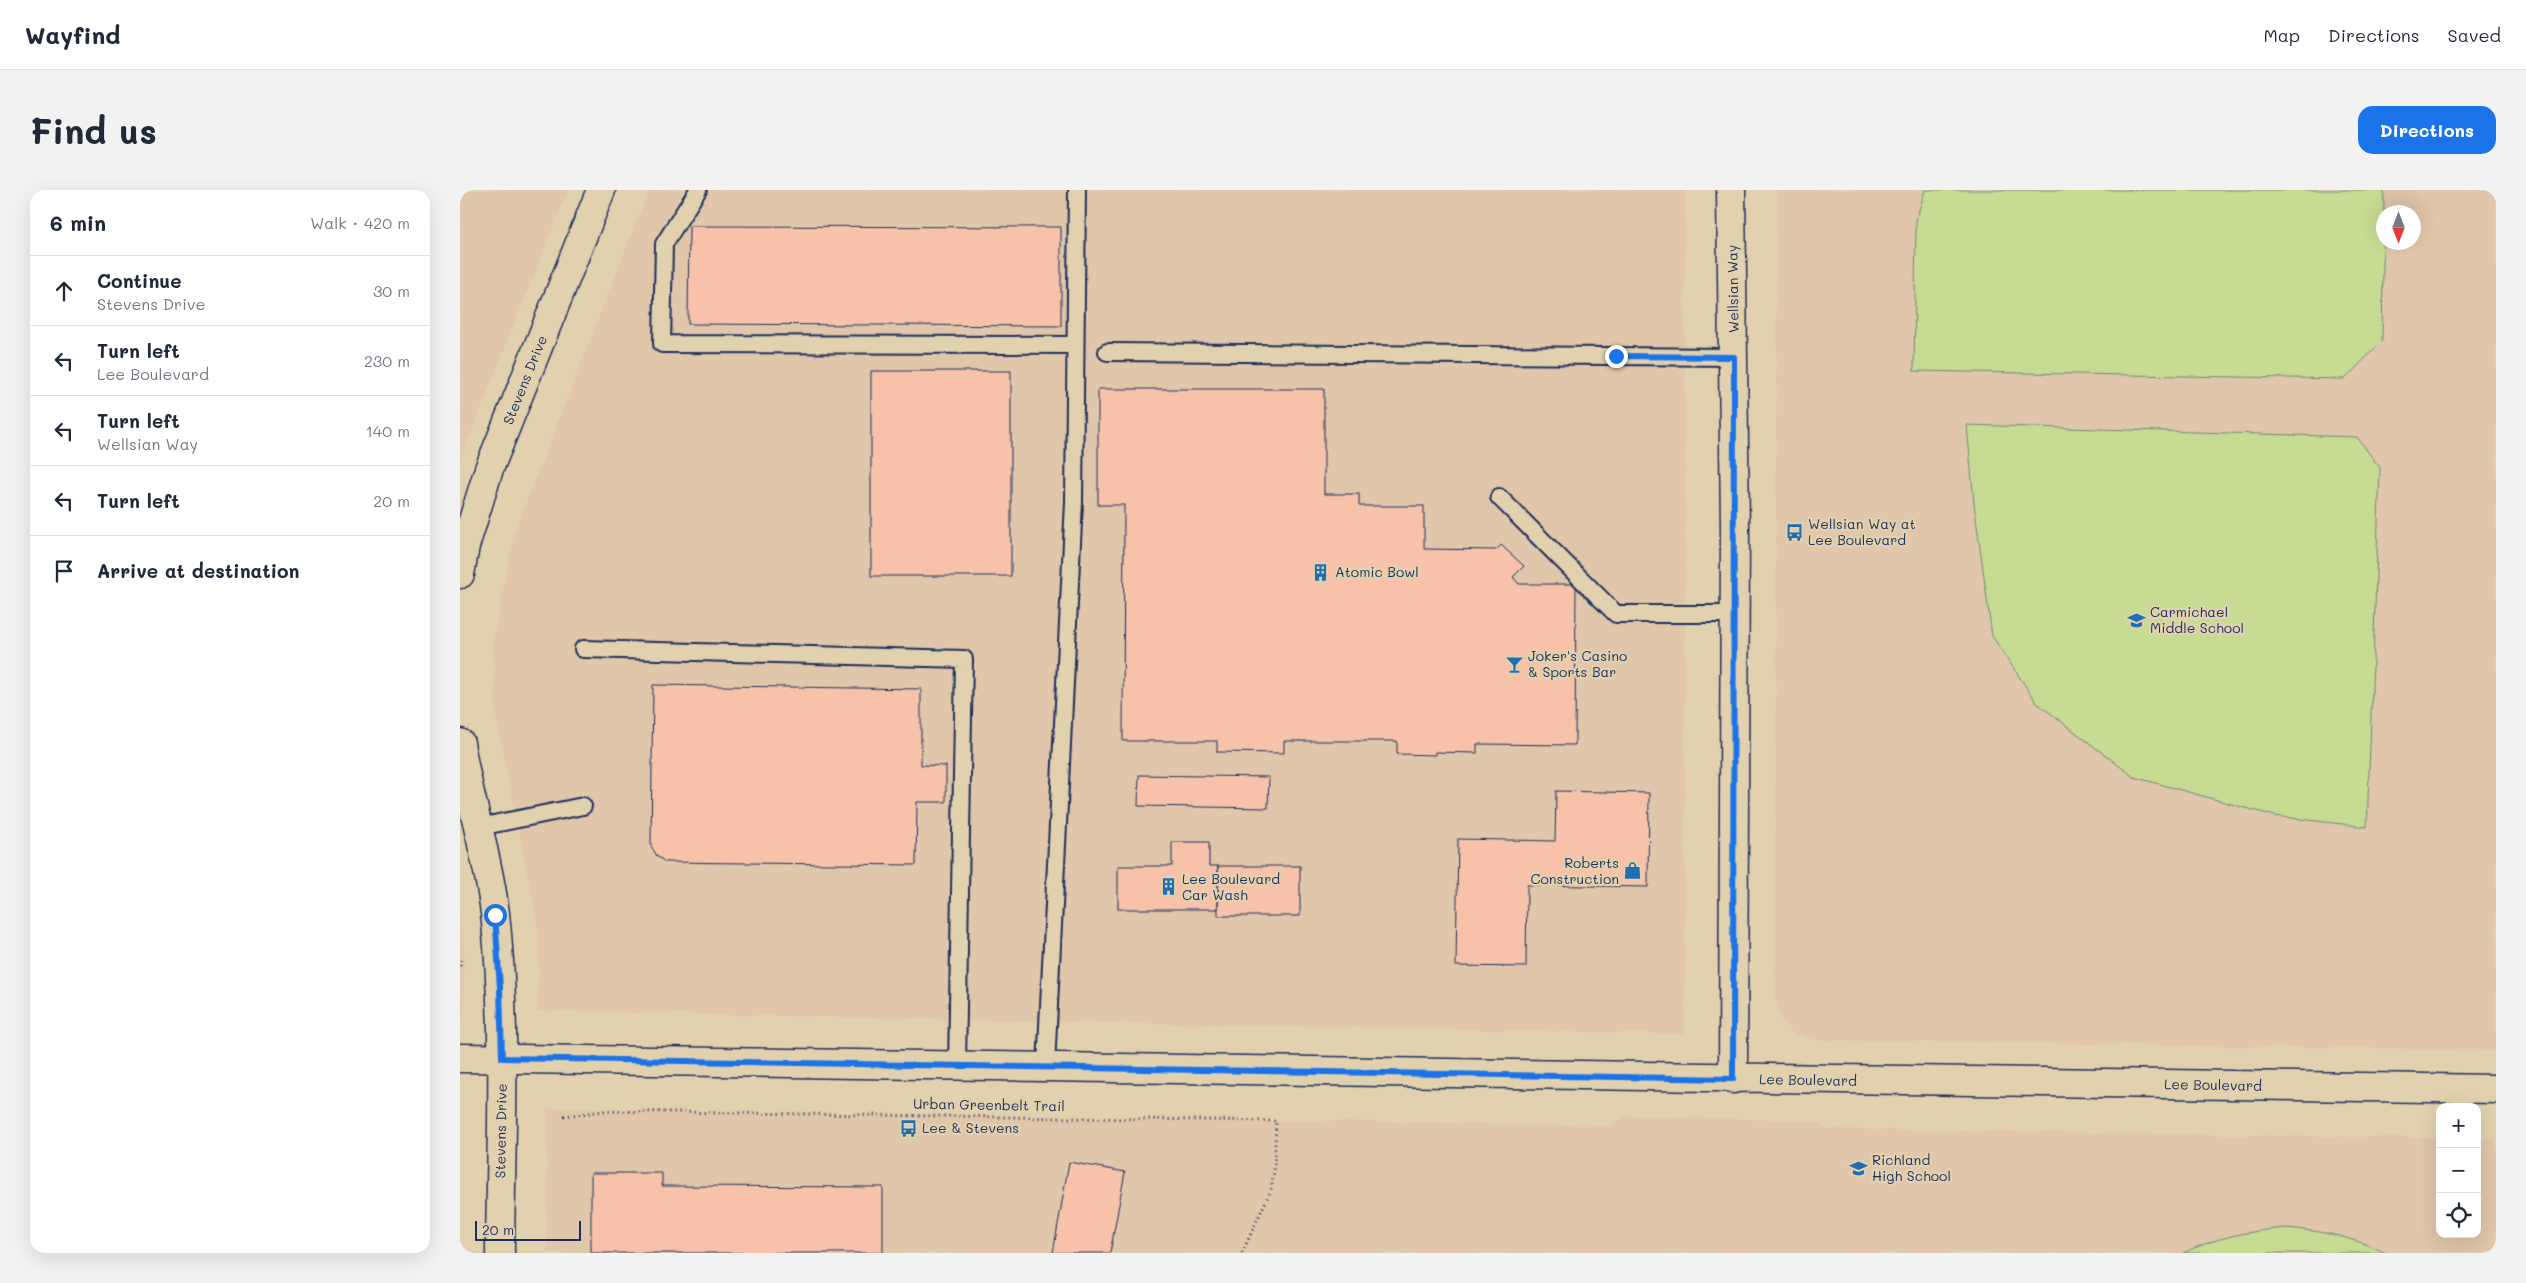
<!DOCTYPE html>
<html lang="en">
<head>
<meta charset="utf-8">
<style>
	body { margin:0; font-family:Mali,sans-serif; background:#f2f2f3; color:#1f2937 }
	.controls { position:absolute; right:15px; bottom:15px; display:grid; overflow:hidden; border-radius:10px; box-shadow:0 5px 20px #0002 }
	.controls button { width:45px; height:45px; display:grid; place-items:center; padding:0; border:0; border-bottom:1px solid #e0e1e3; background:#fff; color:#1f2937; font:25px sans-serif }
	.compass { position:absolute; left:1916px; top:15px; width:45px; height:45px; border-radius:50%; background:#fff; box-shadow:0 5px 20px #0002; rotate:180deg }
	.scale { position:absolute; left:15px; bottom:12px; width:106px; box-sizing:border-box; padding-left:5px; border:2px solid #1b2f5e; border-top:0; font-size:14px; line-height:18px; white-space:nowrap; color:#1b2f5e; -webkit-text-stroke:4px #e2d1ae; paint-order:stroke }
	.stop { position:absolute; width:15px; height:15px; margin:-11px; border:4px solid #1a73e8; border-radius:50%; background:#fff }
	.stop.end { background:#1a73e8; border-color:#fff; box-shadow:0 1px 5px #0008 }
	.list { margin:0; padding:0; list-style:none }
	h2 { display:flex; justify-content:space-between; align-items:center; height:65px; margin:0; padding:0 20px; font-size:21px }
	h2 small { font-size:16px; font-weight:400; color:#747a83 }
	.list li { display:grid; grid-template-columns:32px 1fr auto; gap:15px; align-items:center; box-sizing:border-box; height:70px; padding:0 20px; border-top:1px solid #e0e1e3 }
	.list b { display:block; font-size:19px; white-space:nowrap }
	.list p { margin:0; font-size:16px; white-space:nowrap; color:#747a83 }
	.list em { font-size:16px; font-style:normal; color:#747a83 }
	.icon { flex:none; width:28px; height:28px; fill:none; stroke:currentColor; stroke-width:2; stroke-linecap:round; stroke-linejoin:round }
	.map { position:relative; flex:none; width:2036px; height:1063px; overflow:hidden; border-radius:15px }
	header { display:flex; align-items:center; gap:30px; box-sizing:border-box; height:70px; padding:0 25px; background:#fff; border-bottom:1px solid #e0e1e3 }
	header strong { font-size:24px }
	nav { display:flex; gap:28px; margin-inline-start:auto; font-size:18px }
	.intro { display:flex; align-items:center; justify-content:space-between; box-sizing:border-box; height:120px; padding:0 30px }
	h1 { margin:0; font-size:35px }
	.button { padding:12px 22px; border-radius:15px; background:#1a73e8; color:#fff; font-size:18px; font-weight:700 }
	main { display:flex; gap:30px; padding:0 30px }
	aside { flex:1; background:#fff; border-radius:15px; box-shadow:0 5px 20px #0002 }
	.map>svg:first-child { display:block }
	.built { fill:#e0c6aa; fill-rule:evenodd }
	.green { fill:#c7dc92; stroke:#718678 }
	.building { fill:#f7c1aa; stroke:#1b2f5e }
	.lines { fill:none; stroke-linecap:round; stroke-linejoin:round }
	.lane-casing { stroke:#1b2f5e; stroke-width:20 }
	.secondary-casing { stroke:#1b2f5e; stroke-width:31 }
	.path { stroke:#1b2f5e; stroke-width:3; stroke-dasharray:1 4; stroke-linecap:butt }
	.lane { stroke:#e2d1ae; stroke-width:16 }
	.secondary { stroke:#e2d1ae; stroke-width:28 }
	.route { stroke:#1a73e8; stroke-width:6 }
	.labels { text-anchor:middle; stroke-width:4.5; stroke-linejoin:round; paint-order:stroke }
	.street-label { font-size:14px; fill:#1b2f5e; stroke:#e2d1ae }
	.poi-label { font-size:14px; fill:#1b2f5e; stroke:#e2d1ae; text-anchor:start }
</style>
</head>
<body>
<header>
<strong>Wayfind</strong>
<nav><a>Map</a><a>Directions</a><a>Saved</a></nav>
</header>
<div class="intro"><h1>Find us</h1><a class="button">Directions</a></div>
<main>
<aside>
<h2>6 min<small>Walk · 420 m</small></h2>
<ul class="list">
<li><svg class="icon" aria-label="ahead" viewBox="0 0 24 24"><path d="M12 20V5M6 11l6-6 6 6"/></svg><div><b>Continue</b><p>Stevens Drive</p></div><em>30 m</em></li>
<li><svg class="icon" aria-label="left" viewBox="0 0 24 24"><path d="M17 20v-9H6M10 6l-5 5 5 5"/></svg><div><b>Turn left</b><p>Lee Boulevard</p></div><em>230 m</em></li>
<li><svg class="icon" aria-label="left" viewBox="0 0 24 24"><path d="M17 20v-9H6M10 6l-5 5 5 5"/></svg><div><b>Turn left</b><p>Wellsian Way</p></div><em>140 m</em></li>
<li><svg class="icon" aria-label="left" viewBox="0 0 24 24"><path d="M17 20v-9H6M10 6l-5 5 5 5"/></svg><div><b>Turn left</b></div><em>20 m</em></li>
<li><svg class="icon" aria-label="arrive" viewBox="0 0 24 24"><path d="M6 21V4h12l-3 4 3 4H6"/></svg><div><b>Arrive at destination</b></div></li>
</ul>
</aside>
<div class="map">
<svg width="2036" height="1063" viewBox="0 0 2036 1063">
	<rect width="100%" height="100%" fill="#e2d1ae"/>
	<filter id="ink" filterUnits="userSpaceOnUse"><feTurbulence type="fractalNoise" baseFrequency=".02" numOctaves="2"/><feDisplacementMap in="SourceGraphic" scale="10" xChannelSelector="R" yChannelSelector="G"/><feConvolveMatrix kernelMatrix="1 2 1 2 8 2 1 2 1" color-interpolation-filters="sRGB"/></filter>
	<g filter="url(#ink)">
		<path class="built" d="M0,0H108L0,271Z
			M189,0H1225V844L78,821L79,743L36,526L33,453L54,343Z
			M1317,0H2036V860L1354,850L1331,842L1320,827L1315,808ZM1924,22H1954V52H1924Z
			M0,724L4,754V827H0Z
			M87,918L1154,936L1163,926L1356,931L1366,939L1980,948V1044H2017V949H2036V1063H87Z"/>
		<path class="green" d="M1465,0H1924L1922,151L1885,189L1454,181L1456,31Z
			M1507,235L1897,247L1920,278L1907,637L1815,626L1674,587L1577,513L1532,446L1514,313Z
			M1826,1038C1862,1041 1893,1047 1926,1063H1723C1757,1047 1789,1041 1826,1038Z"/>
		<path class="building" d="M229,36L601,37V136L228,134Z
			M411,181H551V386H411Z
			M638,199H864V304H899V316H964V359L1036,360L1041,355L1064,376L1053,387L1059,394H1116L1115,555L1017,554V563L975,562V565L937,564V551H824V563L757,562V551H663L664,315H638Z
			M193,495L461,499V575L486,576V612H457L456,675L205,672L197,666L191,656Z
			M679,585L809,587L808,618L678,616Z
			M1096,601L1189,603L1188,697L1067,695L1066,777L996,776L998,649L1095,651Z
			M712,652H749V676H758V719H658V676H712Z
			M758,676H840V726H758Z
			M609,972L665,982L650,1063H593Z
			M131,983H202V996L423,997V1063H131Z"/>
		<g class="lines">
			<defs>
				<path id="lane" d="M238,0L204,54L202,154L615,155
					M647,162L1275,167
					M1039,307L1156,424H1275
					M123,459L504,469L497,875
					M19,637L123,616
					M586,876L614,312L617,0"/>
				<path id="secondary" d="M1271,0L1275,338L1273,889
					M0,384L5,356L29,279L141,0
					M0,553C9,611 28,665 35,723C47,836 41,950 40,1063
					M0,868L2036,899"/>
			</defs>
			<use href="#lane" class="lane-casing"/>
			<use href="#secondary" class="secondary-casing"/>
			<path class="path" d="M0,770V779
				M104,926L144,921L816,931L814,981L811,1000L782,1063"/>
			<use href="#lane" class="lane"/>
			<use href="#secondary" class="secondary"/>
		</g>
	</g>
	<g class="lines" filter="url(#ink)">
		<path class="route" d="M35,725L40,798L42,868L1273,889L1274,167L1156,166"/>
	</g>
	<defs>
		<symbol id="bus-bare" viewBox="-9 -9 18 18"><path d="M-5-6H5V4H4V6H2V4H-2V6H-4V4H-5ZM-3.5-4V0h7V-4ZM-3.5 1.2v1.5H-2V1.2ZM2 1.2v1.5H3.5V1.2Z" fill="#1f6fb2" stroke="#e2d1ae" stroke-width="2.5" paint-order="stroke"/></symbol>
		<symbol id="building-bare" viewBox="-9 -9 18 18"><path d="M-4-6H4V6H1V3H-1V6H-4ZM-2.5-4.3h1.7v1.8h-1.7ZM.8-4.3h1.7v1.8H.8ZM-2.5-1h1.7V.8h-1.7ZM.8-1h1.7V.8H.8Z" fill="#1f6fb2" stroke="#e2d1ae" stroke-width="2.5" paint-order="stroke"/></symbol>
		<symbol id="school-bare" viewBox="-9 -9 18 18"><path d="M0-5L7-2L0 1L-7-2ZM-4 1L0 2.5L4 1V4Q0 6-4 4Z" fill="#1f6fb2" stroke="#e2d1ae" stroke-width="2.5" paint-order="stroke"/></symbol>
		<symbol id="bar-bare" viewBox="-9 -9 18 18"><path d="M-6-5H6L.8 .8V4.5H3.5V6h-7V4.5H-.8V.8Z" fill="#1f6fb2" stroke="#e2d1ae" stroke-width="2.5" paint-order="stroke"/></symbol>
		<symbol id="shop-bare" viewBox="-9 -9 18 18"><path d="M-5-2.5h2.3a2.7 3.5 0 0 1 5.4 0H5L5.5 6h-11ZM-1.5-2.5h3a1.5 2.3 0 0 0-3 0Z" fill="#1f6fb2" stroke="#e2d1ae" stroke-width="2.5" paint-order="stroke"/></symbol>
	</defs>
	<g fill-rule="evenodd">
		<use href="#bus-bare" x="1322" y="330" width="25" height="25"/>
		<use href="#building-bare" x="848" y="370" width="25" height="25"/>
		<use href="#school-bare" x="1664" y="418" width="25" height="25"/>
		<use href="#bar-bare" x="1042" y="462" width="25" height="25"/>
		<use href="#shop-bare" x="1160" y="668" width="25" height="25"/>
		<use href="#building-bare" x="696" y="684" width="25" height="25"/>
		<use href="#bus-bare" x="436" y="926" width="25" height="25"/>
		<use href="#school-bare" x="1386" y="966" width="25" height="25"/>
	</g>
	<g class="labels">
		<g class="street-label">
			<text transform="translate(1273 99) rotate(-91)" y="5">Wellsian Way</text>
			<text transform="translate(65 190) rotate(-68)" y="5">Stevens Drive</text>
			<text transform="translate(1348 890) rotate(1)" y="5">Lee Boulevard</text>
			<text transform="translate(1753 895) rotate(1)" y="5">Lee Boulevard</text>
			<text transform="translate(529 915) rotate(1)" y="5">Urban Greenbelt Trail</text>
			<text transform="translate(41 941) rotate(-89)" y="5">Stevens Drive</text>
		</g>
		<g class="poi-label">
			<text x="1348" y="339">Wellsian Way at<tspan x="1348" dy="16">Lee Boulevard</tspan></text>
			<text x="875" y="387">Atomic Bowl</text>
			<text x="1690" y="427">Carmichael<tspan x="1690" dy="16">Middle School</tspan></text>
			<text x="1068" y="471">Joker's Casino<tspan x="1068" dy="16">&amp; Sports Bar</tspan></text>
			<text x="1159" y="678" text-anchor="end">Roberts<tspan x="1159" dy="16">Construction</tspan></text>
			<text x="722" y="694">Lee Boulevard<tspan x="722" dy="16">Car Wash</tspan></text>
			<text x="462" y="943">Lee &amp; Stevens</text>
			<text x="1412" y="975">Richland<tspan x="1412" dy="16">High School</tspan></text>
		</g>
	</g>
</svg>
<div class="controls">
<button>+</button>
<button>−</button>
<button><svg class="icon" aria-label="locate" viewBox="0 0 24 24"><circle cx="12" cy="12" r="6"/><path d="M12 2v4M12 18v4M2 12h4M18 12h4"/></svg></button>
</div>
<svg class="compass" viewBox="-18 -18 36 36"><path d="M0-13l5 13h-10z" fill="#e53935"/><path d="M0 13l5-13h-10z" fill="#747a83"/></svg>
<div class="scale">20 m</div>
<div class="stop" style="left:35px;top:725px"></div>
<div class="stop end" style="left:1156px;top:166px"></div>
</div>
</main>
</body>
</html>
